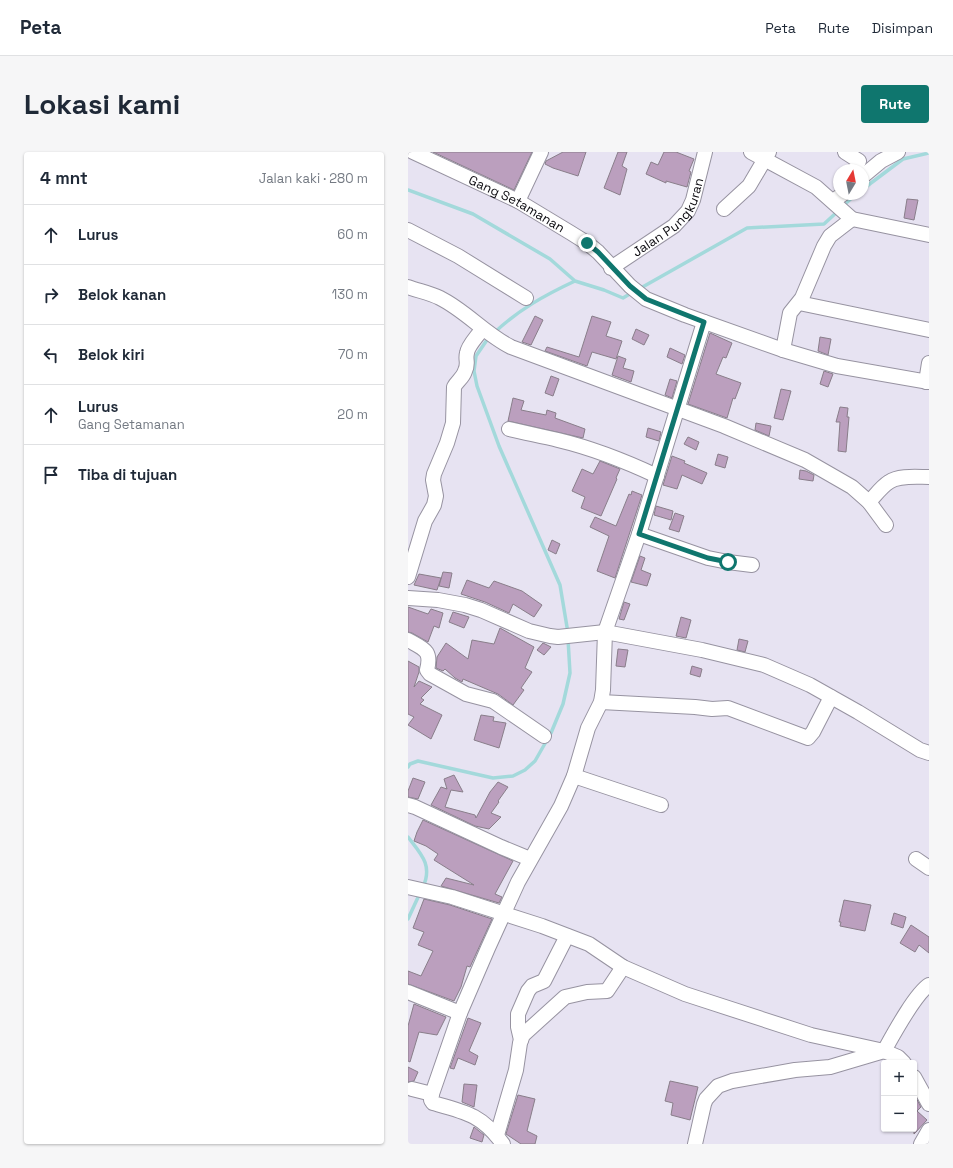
<!DOCTYPE html>
<html lang="id">
<head>
<meta charset="utf-8">
<style>
	body { margin:0; font-family:"Space Grotesk",sans-serif; background:#f6f6f7; color:#1f2937 }
	.controls { position:absolute; right:12px; bottom:12px; display:grid; overflow:hidden; border-radius:4px; box-shadow:0 1px 3px #0004 }
	.controls button { width:36px; height:36px; display:grid; place-items:center; padding:0; border:0; border-bottom:1px solid #e0e1e3; background:#fff; color:#1f2937; font:20px sans-serif }
	.compass { position:absolute; left:425px; top:12px; width:36px; height:36px; border-radius:50%; background:#fff; box-shadow:0 1px 3px #0004; rotate:10deg }
	.stop { position:absolute; width:12px; height:12px; margin:-9px; border:3px solid #0f766e; border-radius:50%; background:#fff }
	.stop.end { background:#0f766e; border-color:#fff; box-shadow:0 1px 4px #0008 }
	.list { margin:0; padding:0; list-style:none }
	h2 { display:flex; justify-content:space-between; align-items:center; height:52px; margin:0; padding:0 16px; font-size:17px }
	h2 small { font-size:13px; font-weight:400; color:#747a83 }
	.list li { display:grid; grid-template-columns:26px 1fr auto; gap:12px; align-items:center; box-sizing:border-box; height:60px; padding:0 16px; border-top:1px solid #e0e1e3 }
	.list b { display:block; font-size:15px; white-space:nowrap }
	.list p { margin:0; font-size:13px; white-space:nowrap; color:#747a83 }
	.list em { font-size:13px; font-style:normal; color:#747a83 }
	.icon { flex:none; width:22px; height:22px; fill:none; stroke:currentColor; stroke-width:2; stroke-linecap:round; stroke-linejoin:round }
	.map { position:relative; flex:none; width:521px; height:992px; overflow:hidden; border-radius:4px }
	header { display:flex; align-items:center; gap:24px; box-sizing:border-box; height:56px; padding:0 20px; background:#fff; border-bottom:1px solid #e0e1e3 }
	header strong { font-size:19px }
	nav { display:flex; gap:22px; margin-inline-start:auto; font-size:14px }
	.intro { display:flex; align-items:center; justify-content:space-between; box-sizing:border-box; height:96px; padding:0 24px }
	h1 { margin:0; font-size:28px }
	.button { padding:10px 18px; border-radius:4px; background:#0f766e; color:#fff; font-size:14px; font-weight:700 }
	main { display:flex; gap:24px; padding:0 24px }
	aside { flex:1; background:#fff; border-radius:4px; box-shadow:0 1px 3px #0004 }
	.map>svg:first-child { display:block }
	.lines { fill:none; stroke-linecap:round; stroke-linejoin:round }
	.stream { stroke:#a3d9db; stroke-width:3.5 }
	.building { fill:#bb9fbe; stroke:#897e8a }
	.minor-casing { stroke:#9793a1; stroke-width:16 }
	.minor { stroke:#fff; stroke-width:14 }
	.route { stroke:#0f766e; stroke-width:5 }
	.labels { text-anchor:middle; stroke-width:3; stroke-linejoin:round; paint-order:stroke }
	.street-label { font-size:13px; fill:#0c0b10; stroke:#e7e3f2 }
</style>
</head>
<body>
<header>
<strong>Peta</strong>
<nav><a>Peta</a><a>Rute</a><a>Disimpan</a></nav>
</header>
<div class="intro"><h1>Lokasi kami</h1><a class="button">Rute</a></div>
<main>
<aside>
<h2>4 mnt<small>Jalan kaki · 280 m</small></h2>
<ul class="list">
<li><svg class="icon" aria-label="ahead" viewBox="0 0 24 24"><path d="M12 20V5M6 11l6-6 6 6"/></svg><div><b>Lurus</b></div><em>60 m</em></li>
<li><svg class="icon" aria-label="right" viewBox="0 0 24 24"><path d="M7 20v-9h11M14 6l5 5-5 5"/></svg><div><b>Belok kanan</b></div><em>130 m</em></li>
<li><svg class="icon" aria-label="left" viewBox="0 0 24 24"><path d="M17 20v-9H6M10 6l-5 5 5 5"/></svg><div><b>Belok kiri</b></div><em>70 m</em></li>
<li><svg class="icon" aria-label="ahead" viewBox="0 0 24 24"><path d="M12 20V5M6 11l6-6 6 6"/></svg><div><b>Lurus</b><p>Gang Setamanan</p></div><em>20 m</em></li>
<li><svg class="icon" aria-label="arrive" viewBox="0 0 24 24"><path d="M6 21V4h12l-3 4 3 4H6"/></svg><div><b>Tiba di tujuan</b></div></li>
</ul>
</aside>
<div class="map">
<svg width="521" height="992" viewBox="0 0 521 992">
	<rect width="100%" height="100%" fill="#e7e3f2"/>
	<g class="lines">
		<path class="stream" d="M455,37L495,7L521,1
			M0,38L65,62L142,107L167,129L196,138L215,146L225,140
			M435,54L448,42
			M231,137L339,76L416,72L429,60
			M86,181C110,158 137,143 167,129
			M81,185L68,204L66,219L69,234L91,294L152,433L160,481
			M0,615L2,612L10,609L85,626L105,624L117,618L127,609L143,581L155,552L162,521L160,487
			M0,685C13,702 25,713 15,735
			M0,767L12,741"/>
	</g>
	<path class="building" d="M25,0H124L106,38Z
		M155,0H178L170,24L145,16L137,12L138,9Z
		M210,0H219L214,14L219,17L212,43L196,36Z
		M256,0H268L286,7L281,19L283,20L279,35L258,29V31L238,22L243,10L250,13Z
		M499,47L510,48L506,68L496,66Z
		M127,164L135,168L123,193L114,190Z
		M184,164L203,170L198,184L214,189L208,207L184,200L179,214L137,199L139,195L171,205Z
		M228,177L241,183L236,193L224,187Z
		M302,181L324,191L318,206L315,205L308,222L333,231L327,247L325,246L319,266L280,252Z
		M412,185L423,187L420,203L410,199Z
		M262,196L277,203L274,212L259,205Z
		M210,204L218,207L215,216L226,219L223,230L204,223Z
		M416,219L425,222L420,235L412,232Z
		M143,224L151,227L145,244L137,241Z
		M262,227L269,229L264,246L257,243Z
		M373,237L383,239L375,268L366,266Z
		M105,246L116,249L113,258L138,263L139,258L148,261L147,266L177,277L175,286L100,269Z
		M432,255L440,256L439,265H441L438,300L430,299L432,270H428Z
		M348,271L363,274L361,284L347,278Z
		M240,276L253,280L251,289L238,285Z
		M280,285L291,290L288,298L276,292Z
		M310,302L320,305L317,316L307,313Z
		M264,304L277,309L276,311L299,321L294,332L274,323L269,337L255,333Z
		M192,309L212,317L208,326L209,327L193,364L173,356L177,345L164,339L174,317L185,322Z
		M392,318L398,319L406,323L405,329L391,327Z
		M224,339L234,343L207,426L189,419L201,384L182,375L187,365L208,374L221,342L223,343Z
		M248,354L265,359L263,368L246,363Z
		M267,361L276,364L271,380L261,377Z
		M144,388L152,392L148,402L140,398Z
		M232,404L237,406L233,418L243,422L239,434L223,430Z
		M35,420L44,421L41,436L31,434Z
		M11,422L33,426L29,438L6,433Z
		M59,428L81,436L86,429L114,439L134,453L126,465L105,452L101,461L77,450L53,442Z
		M216,450L222,452L216,468L211,467Z
		M0,455L20,462L23,457L35,461L31,476L26,474L20,490L4,481L0,480Z
		M45,460L61,465L56,476L41,470Z
		M273,465L283,468L278,486L268,484Z
		M92,476L126,495L117,516L124,520L113,536L116,538L105,553L90,542L55,527L54,530L47,526L37,517L35,519L28,516L29,505L38,491L60,507L64,488L86,492Z
		M331,487L340,489L337,500L329,498Z
		M135,491L143,495L136,503L129,498Z
		M210,497L220,498L217,515L208,514Z
		M0,509L11,515V520L6,535L11,529L24,535L13,546L16,548L12,552L34,563L23,587L0,573L6,565L0,562Z
		M284,514L294,517L292,525L282,522Z
		M73,563L86,565L85,569L98,571L91,596L66,588Z
		M46,623L55,640L43,638L37,655L67,663L68,666L82,640L90,630L100,635L90,649L91,650L83,661L93,665L81,677L67,674L23,653L33,635L39,637L36,627Z
		M5,626L17,630L10,647L0,645V639Z
		M15,668L105,709L87,742L94,745L91,751L33,734L38,726L66,733L26,708L30,702L18,694L6,689L9,680Z
		M16,747L42,753L84,767L62,815L59,814L53,835L46,849L0,832V819L13,824L25,799L10,793L16,780L5,776Z
		M436,748L463,753L457,779L432,774L433,770H431Z
		M486,761L498,765L495,776L483,772Z
		M503,773L521,785V801L511,793L507,800L492,791Z
		M6,852L38,865L29,883L11,880L2,910L0,909V874Z
		M60,866L73,871L61,899L70,904L67,913L50,906L46,917L42,916Z
		M0,915L10,920L6,929L0,930Z
		M262,929L290,935L282,968L263,963L265,951L257,949Z
		M56,932L69,933L66,955L54,950Z
		M506,942L513,955L509,959L519,968L506,982Z
		M110,943L127,947L119,979L129,984L127,992H113L98,982Z
		M66,975L76,983L74,990L62,986Z"/>
	<g class="lines">
		<defs>
			<g id="minor">
				<path id="s1" d="M5,0L110,49L163,81L179,91L190,100L222,134L238,147L277,163L375,198L429,214L521,230"/>
				<path d="M343,0L408,35L444,67L521,83"/>
				<path d="M437,0L451,9L447,18"/>
				<path d="M455,24L473,9L490,0"/>
				<path d="M110,49L133,0"/>
				<path d="M425,49L435,42"/>
				<path d="M316,57L341,34L361,0"/>
				<path d="M0,78L50,104L118,146"/>
				<path id="s2" d="M203,116L266,74L280,59L285,48L297,0"/>
				<path d="M0,135C11,139 22,141 32,146C58,159 77,182 103,195L316,274L397,308L444,335L461,350L478,373"/>
				<path d="M391,151L521,178"/>
				<path d="M375,198L382,161L394,146L416,94L422,84L444,67"/>
				<path d="M518,230L521,211"/>
				<path d="M101,277C117,281 134,284 150,288C184,296 217,309 249,324"/>
				<path d="M461,350C467,344 473,335 481,330C491,323 509,325 521,325"/>
				<path d="M231,382L300,406L320,410L344,413"/>
				<path d="M0,425L17,369L26,353L28,344L25,328L26,322L39,291L45,271L46,235C49,229 55,226 57,219C61,211 57,208 59,201C60,193 70,184 74,177"/>
				<path d="M0,446L30,448L57,453L73,458L121,479L142,484L150,485L197,480L294,498L356,513L402,533L450,560L512,598L521,601"/>
				<path d="M0,488C16,497 24,498 19,518L22,522L58,542L85,549L136,584"/>
				<path d="M193,550L287,555L304,557L320,556L400,586L405,580L423,545"/>
				<path d="M166,624L253,653"/>
				<path d="M0,653L7,655L93,695L122,707"/>
				<path d="M508,707L521,716"/>
				<path d="M0,735L44,745L134,774L181,792L215,815L277,842L403,883L476,899L490,905L496,911"/>
				<path d="M0,840L52,861"/>
				<path d="M113,888L110,875V862L120,839L124,834L136,829L159,784"/>
				<path d="M506,925L521,952"/>
				<path d="M4,937L24,942"/>
				<path d="M89,983L108,918L112,891L115,883L157,845L179,840L199,839L215,815"/>
				<path d="M95,992C74,963 58,960 25,951L23,948L24,942L52,861L80,796L110,730L153,654L166,624L180,576L193,550L195,538L197,480L231,382L296,170"/>
				<path d="M287,992L296,952L298,947L310,934L324,929L387,918L422,915L476,899C485,883 507,842 521,833"/>
				<path d="M513,992L521,978"/>
			</g>
		</defs>
		<use href="#minor" class="minor-casing"/>
		<use href="#minor" class="minor"/>
	</g>
	<g class="lines">
		<path class="route" d="M179,91L190,100L222,134L238,147L296,170L231,382L300,406L320,410"/>
	</g>
	<g class="labels">
		<g class="street-label">
			<text dy="5" stroke="none"><textPath href="#s1" startOffset="116">Gang Setamanan</textPath></text>
			<text dy="5" stroke="none"><textPath href="#s2" startOffset="79">Jalan Pungkuran</textPath></text>
		</g>
	</g>
</svg>
<div class="controls">
<button>+</button>
<button>−</button>
</div>
<svg class="compass" viewBox="-18 -18 36 36"><path d="M0-13l5 13h-10z" fill="#e53935"/><path d="M0 13l5-13h-10z" fill="#747a83"/></svg>
<div class="stop" style="left:320px;top:410px"></div>
<div class="stop end" style="left:179px;top:91px"></div>
</div>
</main>
</body>
</html>
